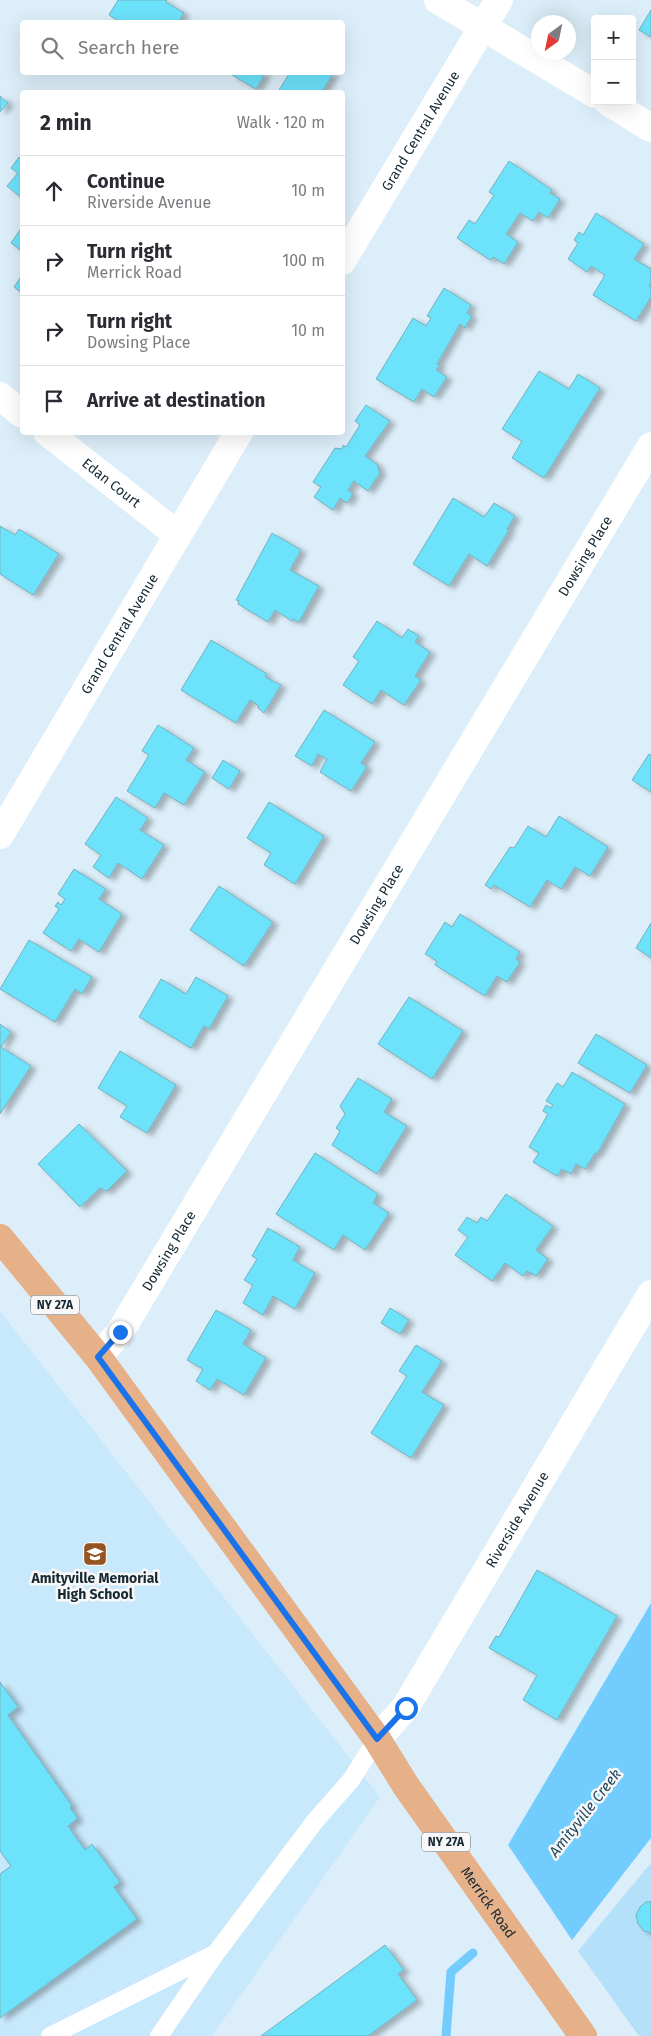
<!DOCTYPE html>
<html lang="en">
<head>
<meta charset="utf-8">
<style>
	body { margin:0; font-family:"Fira Sans",sans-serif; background:#f2f2f3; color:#2b2b33 }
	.controls { position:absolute; right:15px; top:15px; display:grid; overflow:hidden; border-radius:5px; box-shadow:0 5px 20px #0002 }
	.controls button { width:45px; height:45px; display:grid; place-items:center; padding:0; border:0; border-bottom:1px solid #e1e1e2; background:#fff; color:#2b2b33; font:25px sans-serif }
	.compass { position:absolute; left:531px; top:15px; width:45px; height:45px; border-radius:50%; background:#fff; box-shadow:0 5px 20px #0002; rotate:213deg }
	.stop { position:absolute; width:15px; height:15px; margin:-11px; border:4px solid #1a73e8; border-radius:50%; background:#fff }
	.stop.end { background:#1a73e8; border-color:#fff; box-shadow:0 1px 5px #0008 }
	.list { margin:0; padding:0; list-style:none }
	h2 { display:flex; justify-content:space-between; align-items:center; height:65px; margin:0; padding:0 20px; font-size:21px }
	h2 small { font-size:16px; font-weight:400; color:#7c7c81 }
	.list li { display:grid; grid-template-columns:32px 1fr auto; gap:15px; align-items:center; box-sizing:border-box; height:70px; padding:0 20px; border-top:1px solid #e1e1e2 }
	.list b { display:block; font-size:19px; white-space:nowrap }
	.list p { margin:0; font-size:16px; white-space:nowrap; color:#7c7c81 }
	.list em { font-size:16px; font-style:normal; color:#7c7c81 }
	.icon { flex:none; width:28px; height:28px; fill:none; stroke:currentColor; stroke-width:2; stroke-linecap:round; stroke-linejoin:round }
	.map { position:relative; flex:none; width:651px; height:2036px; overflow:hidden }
	.search { position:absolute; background:#fff; box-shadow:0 5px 20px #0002; left:20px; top:20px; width:325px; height:55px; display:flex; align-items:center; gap:12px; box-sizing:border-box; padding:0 18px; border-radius:5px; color:#7c7c81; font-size:19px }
	.panel { position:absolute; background:#fff; box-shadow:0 5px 20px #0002; left:20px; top:90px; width:325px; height:345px; border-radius:5px }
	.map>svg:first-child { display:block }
	.built { fill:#c8e8fb }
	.green { fill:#b5e0f9 }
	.water { fill:#72cdfe }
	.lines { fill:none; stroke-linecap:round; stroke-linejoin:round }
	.stream { stroke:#72cdfe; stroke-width:9 }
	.building { fill:#6ce2fb; stroke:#77b0bd; filter:url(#shadow) }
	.service { stroke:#fff; stroke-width:18 }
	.minor { stroke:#fff; stroke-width:28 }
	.primary { stroke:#e6b089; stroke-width:28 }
	.route { stroke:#1a73e8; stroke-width:6 }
	.labels { text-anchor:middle; stroke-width:5; stroke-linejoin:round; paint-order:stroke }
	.shield { fill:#f8f8f8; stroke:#5a676e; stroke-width:1 }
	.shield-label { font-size:12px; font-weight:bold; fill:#162933 }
	.street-label { font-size:14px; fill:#162933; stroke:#f8f8f8 }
	.poi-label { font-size:14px; font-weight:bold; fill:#162933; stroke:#f8f8f8 }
	.water-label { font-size:15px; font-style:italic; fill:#1e455a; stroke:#f8f8f8 }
</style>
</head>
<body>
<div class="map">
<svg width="651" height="2036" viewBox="0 0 651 2036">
	<defs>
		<filter id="shadow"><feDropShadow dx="5.5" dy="3" stdDeviation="2.5" flood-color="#0004"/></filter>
	</defs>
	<rect width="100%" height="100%" fill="#dceef9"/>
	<path class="built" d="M0,1311L380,1797L212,2036H0Z"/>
	<path class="green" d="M651,1863V2036H639L578,1951Z"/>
	<path class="water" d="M651,1603V1838L572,1940L508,1845Z"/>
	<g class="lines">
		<path class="stream" d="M446,2036L451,1972L473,1953"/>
	</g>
	<path class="building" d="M118,0H167L166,2L184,13L178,22H120L109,15Z
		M651,10V37L639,30Z
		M234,72H266L256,89L232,75Z
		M290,72H334L322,92H278Z
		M0,96L8,103L0,112Z
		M19,157L22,159V198L7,186L18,173L11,168Z
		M509,161L552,190L550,193L560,199L548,218L539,212L533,221L520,213L506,234L518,242L504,264L493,257L490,260L457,238L469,220L475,224L494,195L489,192Z
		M596,213L644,244L634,259L651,269V282L649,286L651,287V297L636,321L593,295L605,275L591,266L587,272L568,259L578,243L574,240L579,232L583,235Z
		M22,227V251L11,243Z
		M22,275V293L14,287Z
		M444,288L471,305L467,313L472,316L465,328L460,324L437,364L440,365L436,370L447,377L434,397L422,389L414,402L376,379L413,318L426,326L431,318L427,316Z
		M539,371L569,389L578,374L600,388L544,478L512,458L522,441L502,429Z
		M366,405L390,421L365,456L377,464L380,473L368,491L354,481L348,490L353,494L347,503L340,498L333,510L314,497L321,487L313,482L335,448L342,449L343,445L346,447L360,425L355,421Z
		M453,498L484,517L494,503L515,516L507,529L509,530L487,566L469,554L449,586L413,564Z
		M0,526L15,535L19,529L59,554L33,595L0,574Z
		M272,533L301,550L290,570L319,586L299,622L293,619L292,621L275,610L268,622L238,604L239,601L236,600Z
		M377,621L402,638L408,629L419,636L415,642L430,652L415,676L421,680L404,705L381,690L372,704L343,685L359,661L353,657Z
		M211,640L267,674L265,677L281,685L264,713L258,708L259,706L250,700L236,723L181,690Z
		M324,710L375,742L361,763L367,767L351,791L320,772L327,759L318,754L312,766L295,756Z
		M158,725L194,748L186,760L205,772L184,805L164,793L155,808L127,791L149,755L142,751Z
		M649,754L651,755V792L632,780Z
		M223,760L240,771L229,789L212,778Z
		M116,797L148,818L140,830L164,845L142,879L118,863L109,878L93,867L101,855L85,844Z
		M269,802L324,836L295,884L264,865L271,853L247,838Z
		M559,816L608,847L590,876L575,867L561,889L547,880L530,907L494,885L491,889L485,885L510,847L514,848L528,826L546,837Z
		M74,869L106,889L99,899L122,914L99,952L79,939L71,951L43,933L59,909L55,906L58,902L61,905L65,899L58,894Z
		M219,886L273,922L244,966L190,930Z
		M460,914L520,952L516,959L520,962L507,982L497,976L485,996L435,965L437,961L425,954L445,922L452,927Z
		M651,923V958L636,948Z
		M29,940L92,977L82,994L75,989L55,1022L0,989Z
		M196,977L228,996L209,1029L204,1026L191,1048L139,1017L161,979L186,994Z
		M409,997L463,1031L432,1079L378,1044Z
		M0,1024L11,1032L1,1047L31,1066L0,1114Z
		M596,1034L647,1065L630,1093L578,1063Z
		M120,1051L176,1085L147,1133L120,1117L127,1106L98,1088Z
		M572,1072L625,1104L597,1154L595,1153L585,1169L576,1164L571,1174L562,1169L557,1176L533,1162L539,1153L529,1147L548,1114L543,1111L546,1105L551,1108L553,1105L546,1101L557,1083L563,1087Z
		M358,1078L392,1099L384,1112L407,1126L377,1174L332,1145L340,1131L336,1128L345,1114L340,1106Z
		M79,1124L127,1171L107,1191L100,1188L80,1207L38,1164Z
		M315,1153L378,1194L373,1203L389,1213L365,1250L343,1235L334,1250L276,1214Z
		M506,1194L553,1226L536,1250L548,1259L536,1276L527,1271L523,1276L505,1263L492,1281L455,1255L468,1237L458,1230L467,1217L477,1223L481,1217L487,1221Z
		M268,1228L300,1247L293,1260L315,1273L295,1309L273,1296L263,1315L243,1303L253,1285L244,1280L257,1259L252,1256Z
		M390,1308L409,1320L400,1334L381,1323Z
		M216,1310L251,1330L243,1344L266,1358L244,1395L217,1379L210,1390L196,1381L203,1369L187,1360Z
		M416,1345L442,1361L422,1392L444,1405L411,1458L371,1433L407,1376L399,1371Z
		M537,1570L617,1616L557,1720L523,1700L537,1675L489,1648L496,1636L499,1637Z
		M0,1682L18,1707L8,1715L72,1806L70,1808L78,1818L68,1826L85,1850L92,1844L120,1882L114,1887L137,1919L0,2018V1874L11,1866L0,1851Z
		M646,1902H651V1933L644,1931L638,1924L636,1915L640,1907Z
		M385,1945L404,1970L398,1974L417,2000L368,2036H261Z"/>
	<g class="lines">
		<path class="service" d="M216,1953L315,1821L351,1780L377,1739
			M50,2036L216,1953L159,2036"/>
		<g class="minor">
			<path d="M438,0L595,94"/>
			<path d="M607,101L651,128"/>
			<path id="s1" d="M342,261L499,0"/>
			<path d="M0,396L22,414"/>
			<path id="s2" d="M47,432L178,535"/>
			<path id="s3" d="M0,835L239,432"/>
			<path id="s4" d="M98,1357L120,1332L651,446"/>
			<path id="s5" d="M377,1739L405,1708L651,1294"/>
		</g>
		<path class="primary" id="s6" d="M0,1238L98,1357L377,1739L406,1786L583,2036"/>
	</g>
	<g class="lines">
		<path class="route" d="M120,1332L98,1357L377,1739L406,1708"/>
	</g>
	<defs>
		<symbol id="school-square" viewBox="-11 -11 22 22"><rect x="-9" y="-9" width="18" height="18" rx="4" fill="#965322" stroke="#f8f8f8"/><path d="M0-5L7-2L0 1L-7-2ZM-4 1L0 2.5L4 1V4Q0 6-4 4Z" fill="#fff"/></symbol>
	</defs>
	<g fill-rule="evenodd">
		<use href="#school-square" x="81" y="1540" width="28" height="28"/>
	</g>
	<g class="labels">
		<g class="shield">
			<rect x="31" y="1295.5" width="48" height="19" rx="4"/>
			<rect x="422" y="1832.5" width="48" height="19" rx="4"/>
		</g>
		<g class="shield-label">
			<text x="55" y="1309">NY 27A</text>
			<text x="446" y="1846">NY 27A</text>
		</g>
		<g class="street-label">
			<text dy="5" stroke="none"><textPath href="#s1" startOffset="152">Grand Central Avenue</textPath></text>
			<text dy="5" stroke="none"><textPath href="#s2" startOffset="82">Edan Court</textPath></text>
			<text dy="5" stroke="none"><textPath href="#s4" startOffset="938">Dowsing Place</textPath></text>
			<text dy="5" stroke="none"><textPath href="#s3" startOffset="234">Grand Central Avenue</textPath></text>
			<text dy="5" stroke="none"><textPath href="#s4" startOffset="532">Dowsing Place</textPath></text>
			<text dy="5" stroke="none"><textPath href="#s4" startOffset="128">Dowsing Place</textPath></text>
			<text dy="5" stroke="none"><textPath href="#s5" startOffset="261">Riverside Avenue</textPath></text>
			<text dy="5" stroke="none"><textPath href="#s6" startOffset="825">Merrick Road</textPath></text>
		</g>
		<g class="poi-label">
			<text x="95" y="1583">Amityville Memorial<tspan x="95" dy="16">High School</tspan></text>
		</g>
		<g class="water-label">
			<text transform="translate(585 1813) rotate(-52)" y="5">Amityville Creek</text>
		</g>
	</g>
</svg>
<div class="controls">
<button>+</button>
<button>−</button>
</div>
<svg class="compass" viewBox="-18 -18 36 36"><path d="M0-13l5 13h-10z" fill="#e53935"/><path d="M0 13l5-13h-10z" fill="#7c7c81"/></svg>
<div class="stop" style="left:406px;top:1708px"></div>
<div class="stop end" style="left:120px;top:1332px"></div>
<div class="search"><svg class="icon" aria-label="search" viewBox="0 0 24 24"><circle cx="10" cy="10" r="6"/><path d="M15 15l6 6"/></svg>Search here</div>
<section class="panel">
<h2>2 min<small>Walk · 120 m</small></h2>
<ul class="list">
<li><svg class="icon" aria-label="ahead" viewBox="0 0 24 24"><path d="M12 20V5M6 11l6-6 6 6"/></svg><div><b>Continue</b><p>Riverside Avenue</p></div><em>10 m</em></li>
<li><svg class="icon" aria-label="right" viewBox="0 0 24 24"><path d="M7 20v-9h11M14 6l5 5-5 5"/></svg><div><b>Turn right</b><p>Merrick Road</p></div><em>100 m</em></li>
<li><svg class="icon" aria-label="right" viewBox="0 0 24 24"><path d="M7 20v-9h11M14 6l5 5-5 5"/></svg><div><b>Turn right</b><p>Dowsing Place</p></div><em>10 m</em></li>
<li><svg class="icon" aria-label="arrive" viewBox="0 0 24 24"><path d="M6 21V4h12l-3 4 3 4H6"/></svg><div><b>Arrive at destination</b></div></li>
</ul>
</section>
</div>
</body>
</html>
